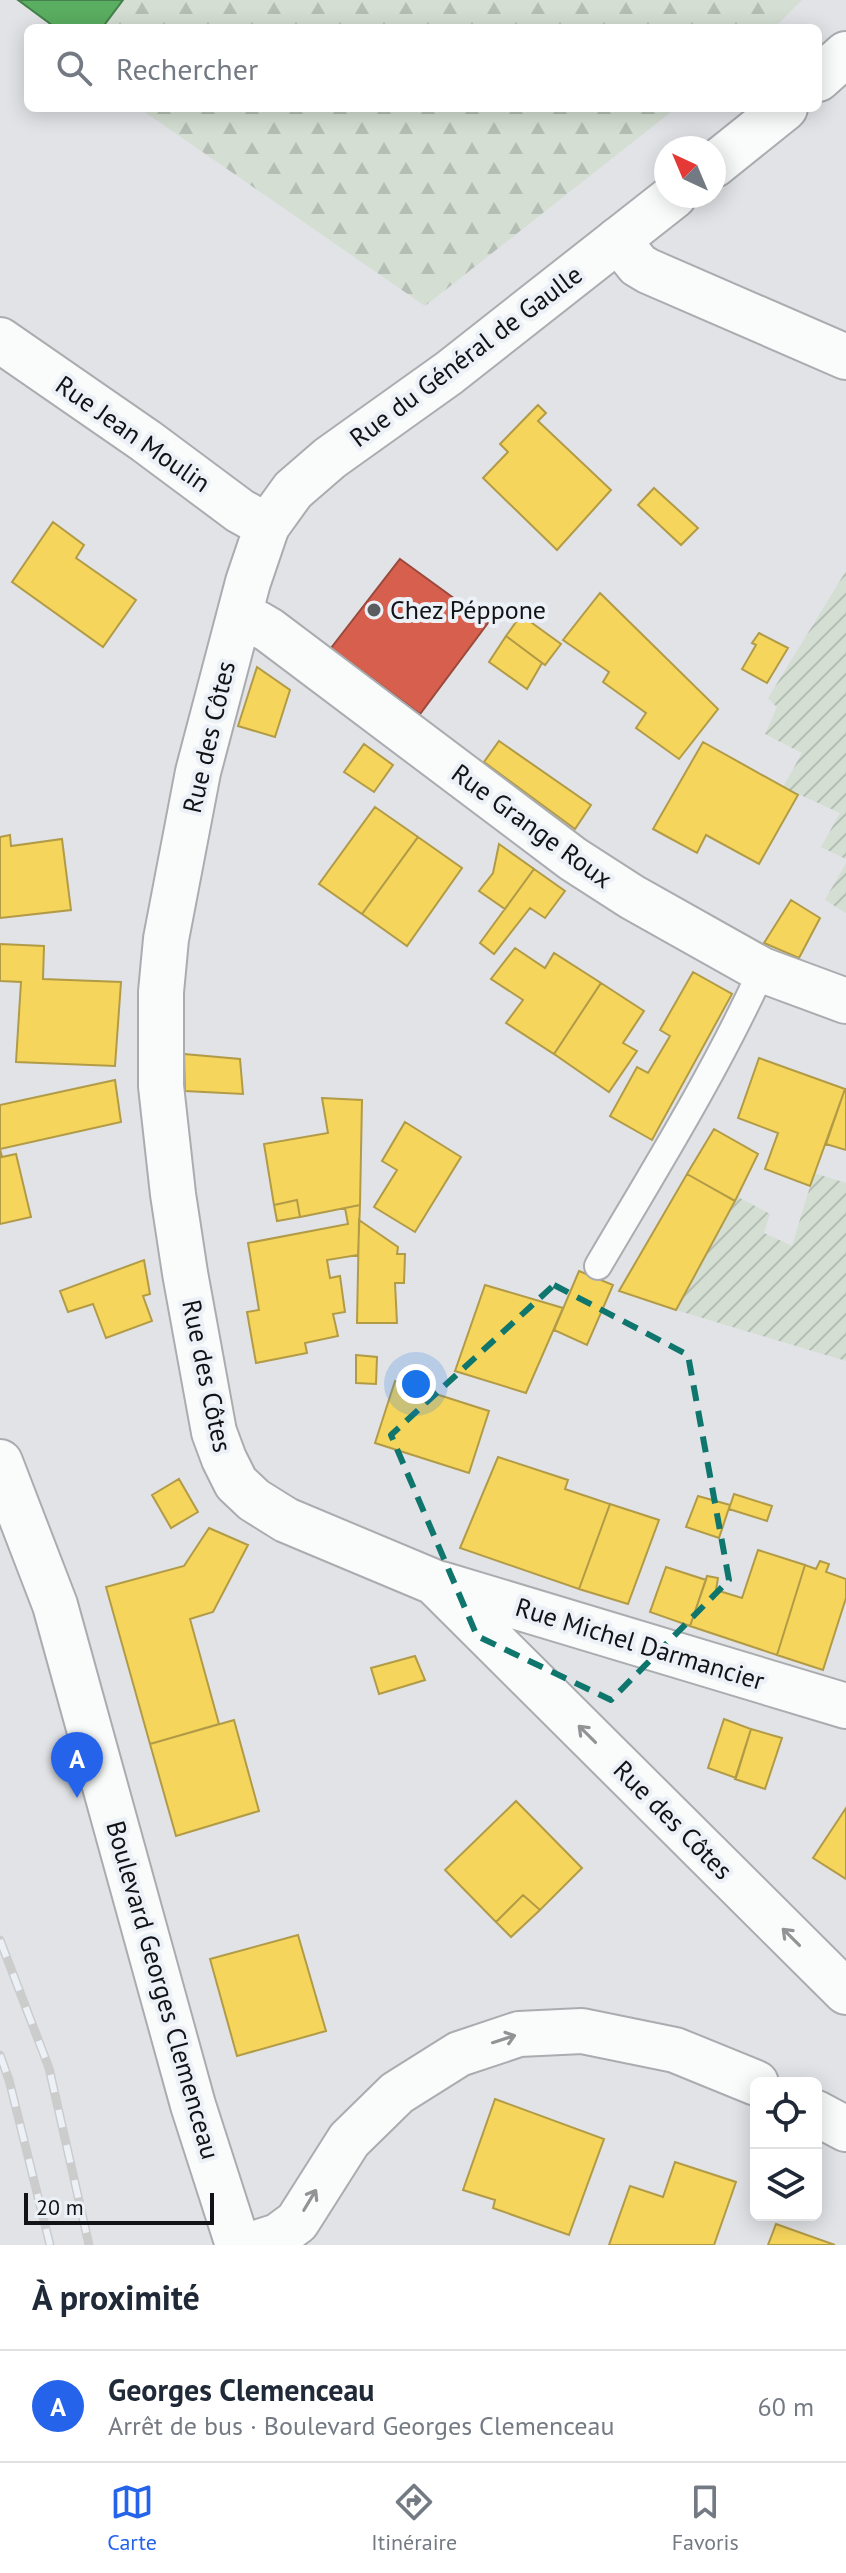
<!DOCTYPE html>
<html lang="fr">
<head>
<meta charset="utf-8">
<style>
	body { margin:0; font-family:"PT Sans",sans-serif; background:#f2f2f3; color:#1f2937 }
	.controls { position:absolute; right:24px; bottom:24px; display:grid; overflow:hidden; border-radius:12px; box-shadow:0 4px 20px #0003 }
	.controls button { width:72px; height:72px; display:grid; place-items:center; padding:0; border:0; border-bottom:2px solid #e0e1e3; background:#fff; color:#1f2937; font:40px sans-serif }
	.compass { position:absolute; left:654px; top:136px; width:72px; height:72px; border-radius:50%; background:#fff; box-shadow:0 4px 20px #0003; rotate:316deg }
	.scale { position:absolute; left:24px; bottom:20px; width:190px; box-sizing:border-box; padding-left:8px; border:4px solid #121316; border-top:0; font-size:22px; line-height:28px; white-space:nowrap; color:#121316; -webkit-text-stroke:6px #ecf0f7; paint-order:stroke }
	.you { position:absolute; left:416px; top:1384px; width:28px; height:28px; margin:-20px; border:6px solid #fff; border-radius:50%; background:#1a73e8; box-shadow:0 0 0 12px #1a73e833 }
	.badge { display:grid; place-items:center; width:52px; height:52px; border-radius:50%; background:#2563eb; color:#fff; font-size:26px; font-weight:700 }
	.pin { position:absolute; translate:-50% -66px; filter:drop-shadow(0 2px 4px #0008) }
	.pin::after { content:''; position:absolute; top:42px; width:28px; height:24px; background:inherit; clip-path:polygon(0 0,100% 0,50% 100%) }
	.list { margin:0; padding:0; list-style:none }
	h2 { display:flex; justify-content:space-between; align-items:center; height:104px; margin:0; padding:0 32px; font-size:34px }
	h2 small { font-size:26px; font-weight:400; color:#747a83 }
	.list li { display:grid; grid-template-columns:52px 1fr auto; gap:24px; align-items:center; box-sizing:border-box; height:112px; padding:0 32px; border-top:2px solid #e0e1e3 }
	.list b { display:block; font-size:30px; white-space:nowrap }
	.list p { margin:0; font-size:26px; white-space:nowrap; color:#747a83 }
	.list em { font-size:26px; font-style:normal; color:#747a83 }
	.icon { flex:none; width:44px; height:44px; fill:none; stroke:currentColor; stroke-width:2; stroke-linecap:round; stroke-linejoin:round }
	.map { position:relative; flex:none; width:846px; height:2245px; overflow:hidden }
	.search { position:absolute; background:#fff; box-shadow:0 4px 20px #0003; left:24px; right:24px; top:24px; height:88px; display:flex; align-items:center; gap:20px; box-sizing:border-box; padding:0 28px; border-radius:12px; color:#747a83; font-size:30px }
	.sheet { height:216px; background:#fff }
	nav { display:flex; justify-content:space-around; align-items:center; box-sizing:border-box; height:112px; border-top:2px solid #e0e1e3; background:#fff; font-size:22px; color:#747a83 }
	nav a { display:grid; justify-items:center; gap:4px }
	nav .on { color:#2563eb }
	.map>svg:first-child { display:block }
	.forest { fill:url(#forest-firs) }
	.garden { fill:url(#garden-furrows) }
	.homes { fill:#f6d55c; stroke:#b29b47; stroke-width:2 }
	.shops { fill:#d6604d; stroke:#9b493c; stroke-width:2 }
	.public { fill:#5aae61; stroke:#44804a; stroke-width:2 }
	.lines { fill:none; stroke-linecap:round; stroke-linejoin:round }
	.service-casing { stroke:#aaacaf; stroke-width:30 }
	.minor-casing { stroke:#aaacaf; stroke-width:48 }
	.tertiary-casing { stroke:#aaacaf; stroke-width:48 }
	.service { stroke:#fafbfb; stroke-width:26 }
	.minor { stroke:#fafbfb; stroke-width:44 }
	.tertiary { stroke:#fafbfb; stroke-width:44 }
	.rail-casing { stroke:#cccccd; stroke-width:9 }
	.rail { stroke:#ecf0f7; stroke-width:6; stroke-dasharray:18; stroke-linecap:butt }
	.oneway { stroke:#929394 }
	.marked { fill:none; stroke:#0f766e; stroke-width:6; stroke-dasharray:16 10; stroke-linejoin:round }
	.poi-dot { fill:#5a5c5f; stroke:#ecf0f7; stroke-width:3 }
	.labels { text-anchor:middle; stroke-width:8; stroke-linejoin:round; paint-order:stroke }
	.street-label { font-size:26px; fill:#121316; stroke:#ecf0f7 }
	.poi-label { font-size:26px; fill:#121316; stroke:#ecf0f7; text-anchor:start }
</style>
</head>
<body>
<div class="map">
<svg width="846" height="2245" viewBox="0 0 846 2245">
	<defs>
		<pattern id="forest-firs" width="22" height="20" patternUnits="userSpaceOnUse" patternTransform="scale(2)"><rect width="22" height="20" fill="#d4ded2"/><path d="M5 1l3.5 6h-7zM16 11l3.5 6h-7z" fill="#b5beb4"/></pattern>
		<pattern id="garden-furrows" width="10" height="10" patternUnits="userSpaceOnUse" patternTransform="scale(2)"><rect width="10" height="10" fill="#d4ded2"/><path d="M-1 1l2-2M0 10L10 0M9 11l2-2" fill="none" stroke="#b5beb4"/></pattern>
	</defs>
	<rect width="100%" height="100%" fill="#e1e3e7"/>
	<path class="forest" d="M123,0H802L774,28H102Z
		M139,108H676L425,306Z"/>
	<path class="garden" d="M846,571V859L821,847L840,813L783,787L802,753L765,734L777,707L768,698Z
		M846,863V913L825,900Z
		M814,1173L846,1183V1361L676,1310L738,1197L770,1214L764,1233L792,1246Z"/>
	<path class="homes" d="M538,405L546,413L538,421L611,490L557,550L483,478L508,452L500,444Z
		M654,488L698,528L681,545L638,505Z
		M53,522L84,545L76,558L136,600L103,647L12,582Z
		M600,593L718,709L679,759L636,728L646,713L603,682L609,672L563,640Z
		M521,615L561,644L545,665L506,636Z
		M759,633L788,648L767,683L742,669L756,645L752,643Z
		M506,636L542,663L527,689L489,662Z
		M257,667L290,690L275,737L238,726Z
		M499,741L591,805L575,829L484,762Z
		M703,742L798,795L759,864L706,835L697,853L653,829Z
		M364,744L393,765L374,792L344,772Z
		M375,807L418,837L362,914L319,884Z
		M10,835L11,846L62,839L71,910L0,918V837Z
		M418,837L462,868L407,946L362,914Z
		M499,844L534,869L505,909L479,891L493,873Z
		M534,869L565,891L545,918L530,908L494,954L480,943Z
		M791,900L820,918L799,958L764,943Z
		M0,944L44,946L43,979L121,982L115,1066L16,1062L21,982L0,981Z
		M515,948L545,968L554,953L601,983L554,1054L506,1023L523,1000L491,979Z
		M693,972L732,994L652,1140L610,1116L637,1067L648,1073L670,1036L660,1030Z
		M601,983L644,1011L623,1043L637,1051L609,1092L554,1054Z
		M184,1054L240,1059L243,1094L185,1091Z
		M759,1058L845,1089L810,1186L765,1169L778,1133L738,1118Z
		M115,1080L121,1122L0,1149L2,1157L16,1154L31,1217L0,1224V1105Z
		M845,1089H846V1150L826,1144Z
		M322,1098L362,1100L360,1205L300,1217L297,1200L274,1205L264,1144L328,1133Z
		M405,1122L461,1157L415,1232L374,1207L397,1170L382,1161Z
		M714,1129L758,1154L735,1201L687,1174Z
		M687,1174L735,1201L676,1310L619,1291Z
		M297,1200L300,1217L277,1221L274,1205Z
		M360,1205L358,1255L327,1260L330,1278L340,1276L345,1312L333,1314L338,1336L305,1343L307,1353L256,1363L247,1312L259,1310L248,1243L348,1224L345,1208Z
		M359,1220L398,1247L397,1254H405L404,1283H395L397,1323H357Z
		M144,1260L150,1294L143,1296L152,1321L106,1338L93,1304L68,1312L60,1291Z
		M579,1271L613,1285L587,1345L554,1330Z
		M485,1285L563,1308L526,1393L455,1371Z
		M356,1355L377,1357L376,1384L356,1383Z
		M395,1381L489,1411L469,1473L375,1443Z
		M498,1457L568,1480L565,1489L610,1504L579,1589L460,1548Z
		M179,1479L198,1512L171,1528L152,1495Z
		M734,1494L772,1506L767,1521L729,1509Z
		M698,1496L730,1505L719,1538L686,1527Z
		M610,1504L659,1520L628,1604L579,1589Z
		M209,1528L248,1545L213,1612L190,1619L219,1724L150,1744L106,1587L184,1566Z
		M758,1550L805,1565L777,1655L690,1626L707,1576L718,1578L716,1590L742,1598Z
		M820,1561L829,1564L826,1572L846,1579V1598L823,1670L777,1655L805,1565L816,1569Z
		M666,1567L706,1580L690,1626L650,1612Z
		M415,1656L425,1680L379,1694L371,1668Z
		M724,1719L751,1729L736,1778L708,1768Z
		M234,1720L259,1811L176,1836L150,1744Z
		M751,1729L782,1738L765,1789L735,1779Z
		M516,1801L582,1868L540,1910L523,1895L496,1922L445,1870Z
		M846,1808V1879L813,1858Z
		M523,1895L540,1910L511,1937L496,1922Z
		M298,1935L326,2031L237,2056L210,1959Z
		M495,2099L604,2139L569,2235L493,2208L495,2200L463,2190Z
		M675,2162L736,2182L714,2245H609L630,2186L663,2197Z
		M776,2224L835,2245H768Z"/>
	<path class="shops" d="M400,559L488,623L420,714L331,648Z"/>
	<path class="public" d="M18,0H123L102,28H56Z"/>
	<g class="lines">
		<defs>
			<path id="service" d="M598,1266C655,1169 715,1073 762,970"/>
			<path id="minor" d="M618,240L638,265L648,271L846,357
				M0,340L146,441L240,511L267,526L248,582L198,772L166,939L161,992V1086L173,1194L185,1273L214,1432L224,1459L236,1483L254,1500L286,1520L434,1582L846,1992
				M238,620L257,623L269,630L573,859L632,897L762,970L846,1001
				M0,1462L55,1605L193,2105L238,2245
				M441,1584L846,1706
				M816,2113L846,2129
				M250,2245L278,2236L297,2222L349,2140L397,2093L459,2054L519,2034L582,2031L675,2050L756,2083"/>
			<path id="tertiary" d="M818,79L846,54
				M714,165L785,108
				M267,526L293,490L330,458L449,373L674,196"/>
		</defs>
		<use href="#service" class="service-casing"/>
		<use href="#minor" class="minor-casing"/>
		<use href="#tertiary" class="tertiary-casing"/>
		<use href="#service" class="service"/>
		<use href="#minor" class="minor"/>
		<use href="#tertiary" class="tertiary"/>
		<defs>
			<path id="rail" d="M0,1940L49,2068L89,2245
				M0,2055L9,2080L50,2245"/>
		</defs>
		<use href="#rail" class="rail-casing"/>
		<use href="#rail" class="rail"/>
	</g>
	<defs><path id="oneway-shaft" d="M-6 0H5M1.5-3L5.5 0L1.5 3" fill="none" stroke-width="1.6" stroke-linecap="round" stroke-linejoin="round" transform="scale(2)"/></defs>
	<g class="oneway">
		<use href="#oneway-shaft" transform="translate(587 1734) rotate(-135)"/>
		<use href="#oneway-shaft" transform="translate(791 1937) rotate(-135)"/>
		<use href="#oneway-shaft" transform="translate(504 2039) rotate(-18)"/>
		<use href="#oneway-shaft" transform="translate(310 2200) rotate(-59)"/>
	</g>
	<path class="marked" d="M554,1285L688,1355L729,1580L611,1700L477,1636L391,1435Z"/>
	<circle class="poi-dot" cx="374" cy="610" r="8"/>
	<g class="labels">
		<g class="street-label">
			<text transform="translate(466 356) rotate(-37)" y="9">Rue du Général de Gaulle</text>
			<text transform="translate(133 434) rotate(35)" y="9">Rue Jean Moulin</text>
			<text transform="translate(209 737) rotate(-77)" y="9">Rue des Côtes</text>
			<text transform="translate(532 826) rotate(36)" y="9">Rue Grange Roux</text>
			<text transform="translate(207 1376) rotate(78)" y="9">Rue des Côtes</text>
			<text transform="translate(640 1644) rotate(17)" y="9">Rue Michel Darmancier</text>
			<text transform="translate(673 1820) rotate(45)" y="9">Rue des Côtes</text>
			<text transform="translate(163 1990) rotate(74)" y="9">Boulevard Georges Clemenceau</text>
		</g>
		<g class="poi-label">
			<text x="390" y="619">Chez Péppone</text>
		</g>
	</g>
</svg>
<div class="controls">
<button><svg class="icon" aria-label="locate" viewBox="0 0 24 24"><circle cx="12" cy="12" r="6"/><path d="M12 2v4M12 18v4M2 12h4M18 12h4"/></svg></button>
<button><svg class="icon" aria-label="layers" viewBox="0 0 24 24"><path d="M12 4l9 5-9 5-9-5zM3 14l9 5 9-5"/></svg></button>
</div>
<svg class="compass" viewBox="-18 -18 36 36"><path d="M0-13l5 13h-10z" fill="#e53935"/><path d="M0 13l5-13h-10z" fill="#747a83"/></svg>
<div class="scale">20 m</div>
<div class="you"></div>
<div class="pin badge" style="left:77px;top:1798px">A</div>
<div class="search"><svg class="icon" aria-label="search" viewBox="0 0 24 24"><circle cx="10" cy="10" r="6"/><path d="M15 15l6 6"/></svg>Rechercher</div>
</div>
<section class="sheet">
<h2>À proximité<small></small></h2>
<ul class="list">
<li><span class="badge">A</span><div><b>Georges Clemenceau</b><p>Arrêt de bus · Boulevard Georges Clemenceau</p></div><em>60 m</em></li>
</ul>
</section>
<nav>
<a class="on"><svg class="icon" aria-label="map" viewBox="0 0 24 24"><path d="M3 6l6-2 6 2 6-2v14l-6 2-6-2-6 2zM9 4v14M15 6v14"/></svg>Carte</a>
<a><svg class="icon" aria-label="directions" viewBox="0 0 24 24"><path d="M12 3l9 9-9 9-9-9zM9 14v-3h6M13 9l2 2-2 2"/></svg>Itinéraire</a>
<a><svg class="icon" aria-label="saved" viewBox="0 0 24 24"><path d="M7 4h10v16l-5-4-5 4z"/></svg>Favoris</a>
</nav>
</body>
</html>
